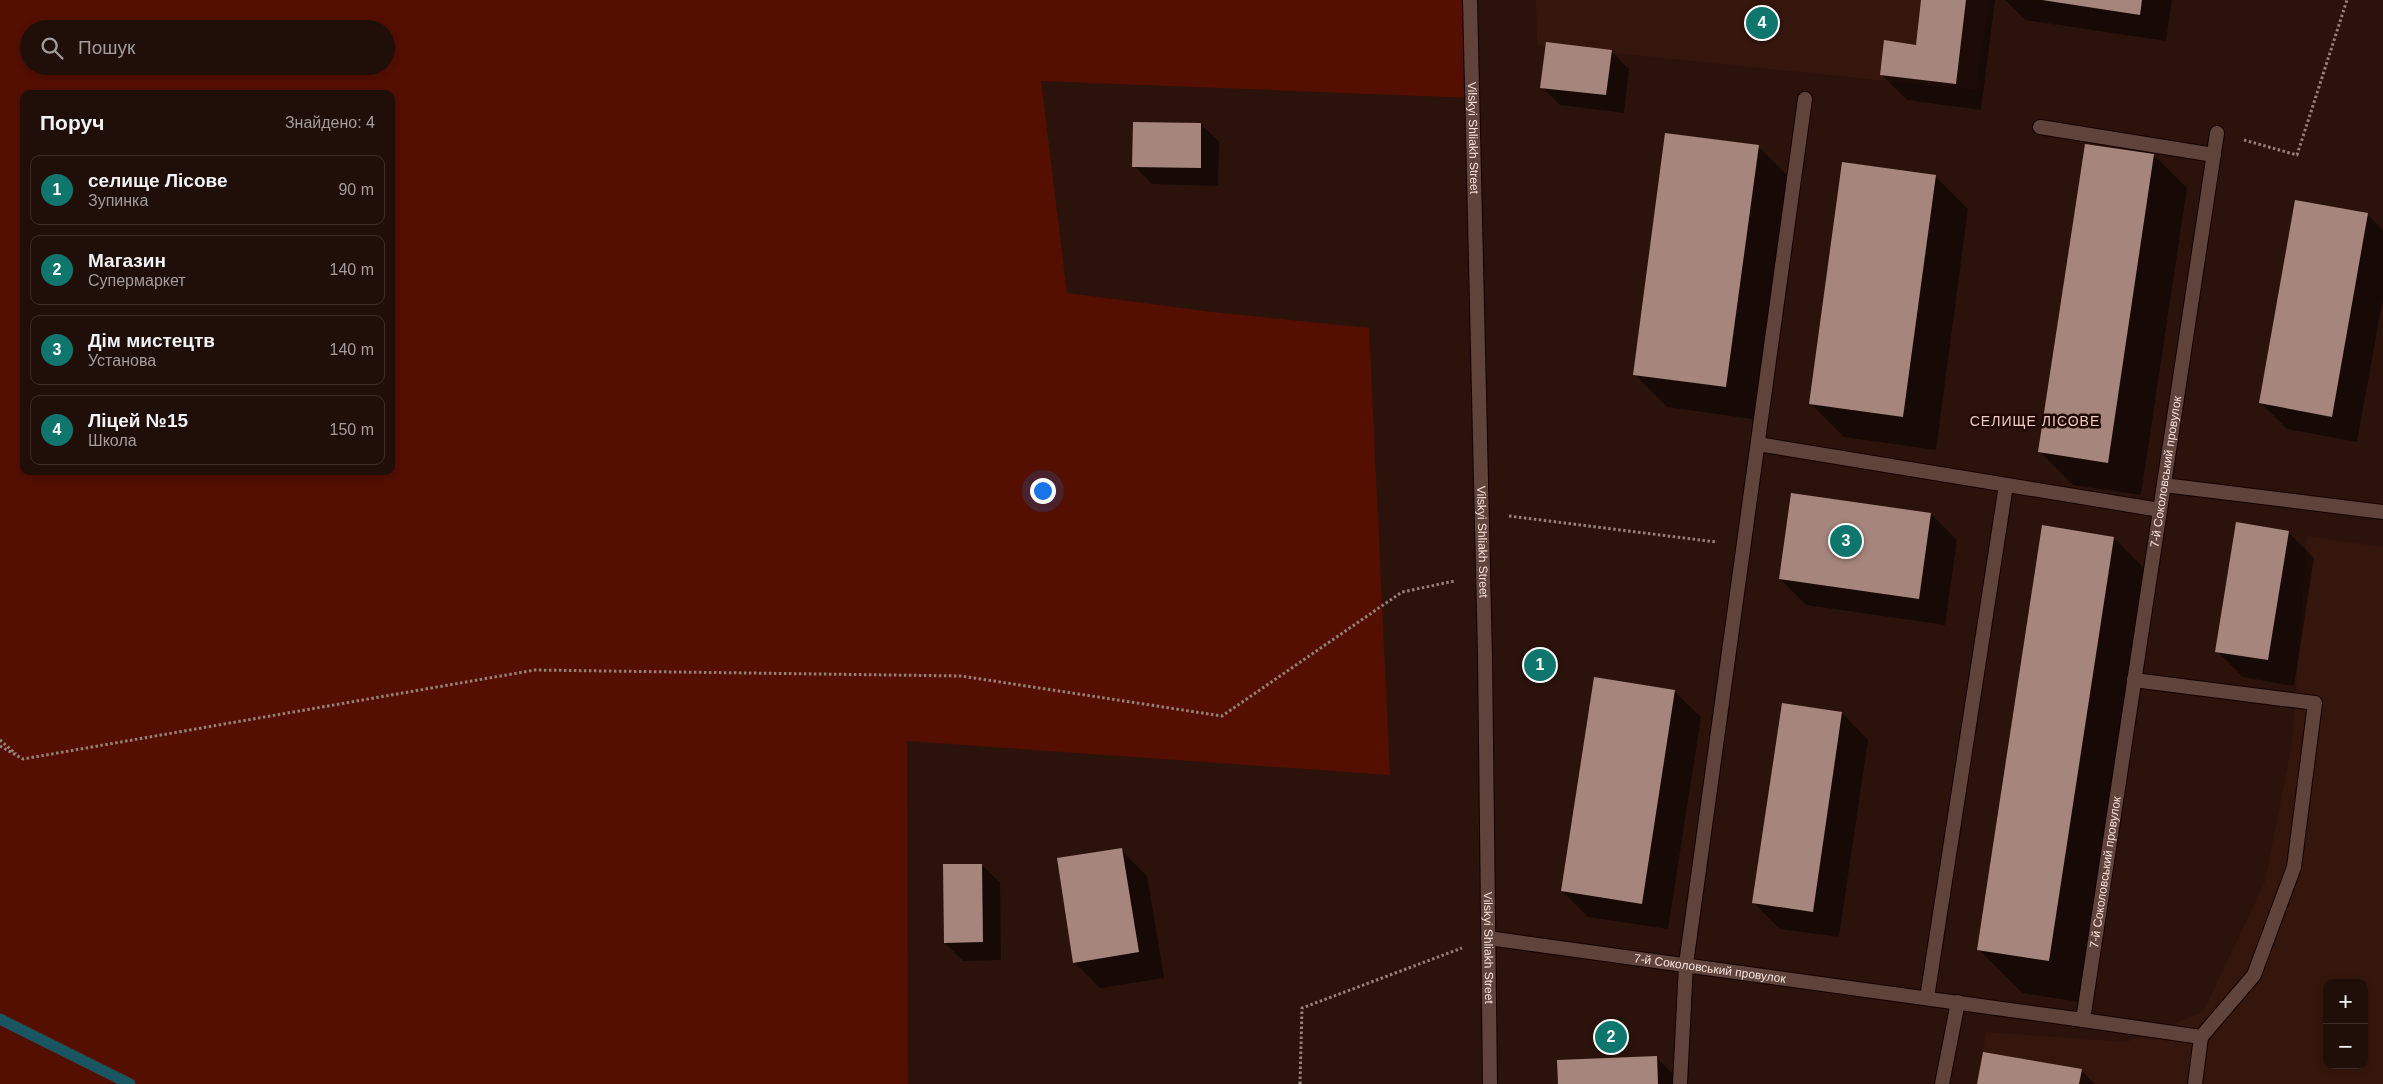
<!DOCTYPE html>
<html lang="uk">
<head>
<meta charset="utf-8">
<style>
	body { margin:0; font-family:Arial,sans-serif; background:#2d1c17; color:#f1f3f6 }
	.controls { position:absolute; right:15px; bottom:15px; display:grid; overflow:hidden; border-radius:10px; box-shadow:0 2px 8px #0003 }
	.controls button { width:45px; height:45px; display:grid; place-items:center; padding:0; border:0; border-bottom:1px solid #3d2e2a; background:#200e09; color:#f1f3f6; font:25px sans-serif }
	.you { position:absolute; left:1042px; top:490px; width:18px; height:18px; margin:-12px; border:4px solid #fff; border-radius:50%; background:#1a73e8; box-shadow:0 0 0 8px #1a73e833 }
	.badge { display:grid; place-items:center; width:32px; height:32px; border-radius:50%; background:#0f766e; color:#fff; font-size:16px; font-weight:700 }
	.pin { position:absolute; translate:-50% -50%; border:2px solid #fff; box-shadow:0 1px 5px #0006 }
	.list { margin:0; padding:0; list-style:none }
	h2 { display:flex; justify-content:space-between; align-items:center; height:65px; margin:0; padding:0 20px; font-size:21px }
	h2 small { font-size:16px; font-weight:400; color:#a29c9c }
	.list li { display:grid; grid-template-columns:32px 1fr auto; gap:15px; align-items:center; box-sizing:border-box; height:70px; margin:0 10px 10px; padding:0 10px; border:1px solid #3d2e2a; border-radius:10px }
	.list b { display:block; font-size:19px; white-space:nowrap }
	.list p { margin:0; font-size:16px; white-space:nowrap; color:#a29c9c }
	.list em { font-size:16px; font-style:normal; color:#a29c9c }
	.icon { flex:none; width:28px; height:28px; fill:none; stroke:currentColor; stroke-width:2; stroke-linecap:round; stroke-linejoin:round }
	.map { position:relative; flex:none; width:2383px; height:1084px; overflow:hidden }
	.search { position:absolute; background:#200e09; box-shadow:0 2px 8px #0003; left:20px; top:20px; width:375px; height:55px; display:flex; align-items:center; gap:12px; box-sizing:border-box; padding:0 18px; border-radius:28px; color:#a29c9c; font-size:19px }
	.panel { position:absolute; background:#200e09; box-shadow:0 2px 8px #0003; left:20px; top:90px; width:375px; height:385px; border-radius:10px }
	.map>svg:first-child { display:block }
	.built { fill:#35160d; fill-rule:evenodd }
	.green { fill:#540f00; fill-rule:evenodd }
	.shadow { fill:#0007 }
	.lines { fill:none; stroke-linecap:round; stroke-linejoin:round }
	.stream { stroke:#1a5662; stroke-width:11 }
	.building { fill:#a6857c }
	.service-casing { stroke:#120100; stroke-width:16 }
	.minor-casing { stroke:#120100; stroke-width:16 }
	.tertiary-casing { stroke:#120100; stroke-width:16 }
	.path { stroke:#95807a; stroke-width:3; stroke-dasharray:2.5 2.5; stroke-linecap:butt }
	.service { stroke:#60433b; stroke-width:14 }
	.minor { stroke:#60433b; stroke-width:14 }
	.tertiary { stroke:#60433b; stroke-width:14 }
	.labels { text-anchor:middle; stroke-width:5; stroke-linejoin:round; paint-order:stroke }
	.street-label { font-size:12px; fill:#f6e4df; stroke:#210a04 }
	.neighbourhood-label { font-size:14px; letter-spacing:1px; fill:#efcbc1; stroke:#210a04 }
</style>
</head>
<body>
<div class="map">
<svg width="2383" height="1084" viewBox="0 0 2383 1084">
	<rect width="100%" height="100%" fill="#2b130c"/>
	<path class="built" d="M1536,0H1990L1976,90L1537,45Z
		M2307,536L2383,547V1084H1978L1986,1032L2126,1042L2203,1012L2265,882L2292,743ZM2327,983H2364V1065H2327Z"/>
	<path class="green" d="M0,0H1470L1472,98L1041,81L1067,293L1212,312L1369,328L1390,775L907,741L908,1084H0ZM29,29H386V66H29ZM24,94H391V471H24Z"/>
	<path class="shadow" d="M1923,0H1995L1981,110L1907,100L1881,74L1917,46Z
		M2005,0H2172L2166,41L2025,20Z
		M1611,51L1629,69L1624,113L1560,105L1542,87Z
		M1201,124L1219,142L1218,186L1152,184L1134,166Z
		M2086,145L2154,155L2187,188L2141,495L2073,485L2040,452Z
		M1758,146L1791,179L1759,420L1667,407L1634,374Z
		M1935,176L1968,209L1936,450L1844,437L1811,404Z
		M2367,214L2383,230V298L2357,442L2287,429L2261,403Z
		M1792,494L1931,514L1957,540L1945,625L1806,605L1780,579Z
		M2288,532L2314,558L2294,686L2243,677L2217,651Z
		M2114,538L2157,581L2092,1004L2022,993L1979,950Z
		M1674,691L1701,717L1668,929L1588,917L1562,891Z
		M1842,713L1868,740L1839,937L1780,929L1754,903Z
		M1121,850L1147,876L1164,978L1100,988L1074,962Z
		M982,865L1000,883L1001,960L963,961L945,943Z
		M1656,1057L1683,1084H1559Z
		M2081,1070L2095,1084H1978Z"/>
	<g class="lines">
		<path class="stream" d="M0,1019L130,1084"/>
	</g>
	<path class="building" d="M1921,0H1966L1956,84L1880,75L1884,40L1916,45Z
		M2042,0H2142L2140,15Z
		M1546,42L1612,50L1606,95L1540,88Z
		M1133,122L1201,123V168L1132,167Z
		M1665,133L1759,145L1726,387L1633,375Z
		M2085,144L2154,154L2108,463L2038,452Z
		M1842,162L1936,175L1903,417L1809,404Z
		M2295,200L2368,213L2332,417L2259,403Z
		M1791,493L1931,513L1919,599L1779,579Z
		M2236,522L2289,531L2268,660L2215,652Z
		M2042,525L2114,537L2049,961L1977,950Z
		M1594,677L1675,690L1642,904L1561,891Z
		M1782,703L1842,712L1813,912L1752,903Z
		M1122,848L1139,952L1073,963L1057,858Z
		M943,864H982L983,942L944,943Z
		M1983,1052L2082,1069L2079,1084H1977Z
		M1657,1056L1658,1084H1558L1557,1060Z"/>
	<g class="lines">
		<defs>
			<path id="service" d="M2040,127L2214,155
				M1758,444L2160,510
				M2164,485L2383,512
				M1927,998L2006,485
				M2083,1020L2201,1037L2254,975L2294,867L2315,703L2134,680
				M1680,1084L1686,964L1805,99
				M1942,1084L1958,1002
				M2195,1084L2201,1037"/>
			<g id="minor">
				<path id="s1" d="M1488,938L2083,1020L2217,133"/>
			</g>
			<g id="tertiary">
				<path id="s2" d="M1470,0L1485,657L1490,1084"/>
			</g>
		</defs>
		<use href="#service" class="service-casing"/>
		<use href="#minor" class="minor-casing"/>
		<use href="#tertiary" class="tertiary-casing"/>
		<path class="path" d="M2244,140L2297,155L2347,0
			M1509,516L1716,542
			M0,740L16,754
			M0,746L23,759L535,670L961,676L1222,716L1402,592L1455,581
			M1300,1084L1302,1008L1462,948"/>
		<use href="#service" class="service"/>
		<use href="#minor" class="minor"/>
		<use href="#tertiary" class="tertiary"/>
	</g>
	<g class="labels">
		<g class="street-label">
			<text dy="4" stroke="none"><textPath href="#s2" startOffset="138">Vilskyi Shliakh Street</textPath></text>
			<text dy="4" stroke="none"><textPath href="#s1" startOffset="1155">7-й Соколовський провулок</textPath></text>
			<text dy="4" stroke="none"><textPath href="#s2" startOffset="542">Vilskyi Shliakh Street</textPath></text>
			<text dy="4" stroke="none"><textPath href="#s1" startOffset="750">7-й Соколовський провулок</textPath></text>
			<text dy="4" stroke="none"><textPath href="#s2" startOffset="948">Vilskyi Shliakh Street</textPath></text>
			<text dy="4" stroke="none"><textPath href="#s1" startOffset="224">7-й Соколовський провулок</textPath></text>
		</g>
		<g class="neighbourhood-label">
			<text x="2035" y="426">СЕЛИЩЕ ЛІСОВЕ</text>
		</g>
	</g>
</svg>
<div class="controls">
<button>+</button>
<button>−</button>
</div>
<div class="you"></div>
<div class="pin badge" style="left:1540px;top:665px">1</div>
<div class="pin badge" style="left:1611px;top:1037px">2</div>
<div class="pin badge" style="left:1846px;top:541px">3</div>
<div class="pin badge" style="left:1762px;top:23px">4</div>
<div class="search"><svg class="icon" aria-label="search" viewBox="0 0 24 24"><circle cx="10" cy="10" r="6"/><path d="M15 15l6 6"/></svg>Пошук</div>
<section class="panel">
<h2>Поруч<small>Знайдено: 4</small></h2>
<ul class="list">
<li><span class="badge">1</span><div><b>селище Лісове</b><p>Зупинка</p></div><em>90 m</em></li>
<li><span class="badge">2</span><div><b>Магазин</b><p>Супермаркет</p></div><em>140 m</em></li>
<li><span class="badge">3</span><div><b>Дім мистецтв</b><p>Установа</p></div><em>140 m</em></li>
<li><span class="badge">4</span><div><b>Ліцей №15</b><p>Школа</p></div><em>150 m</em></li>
</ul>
</section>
</div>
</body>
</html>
